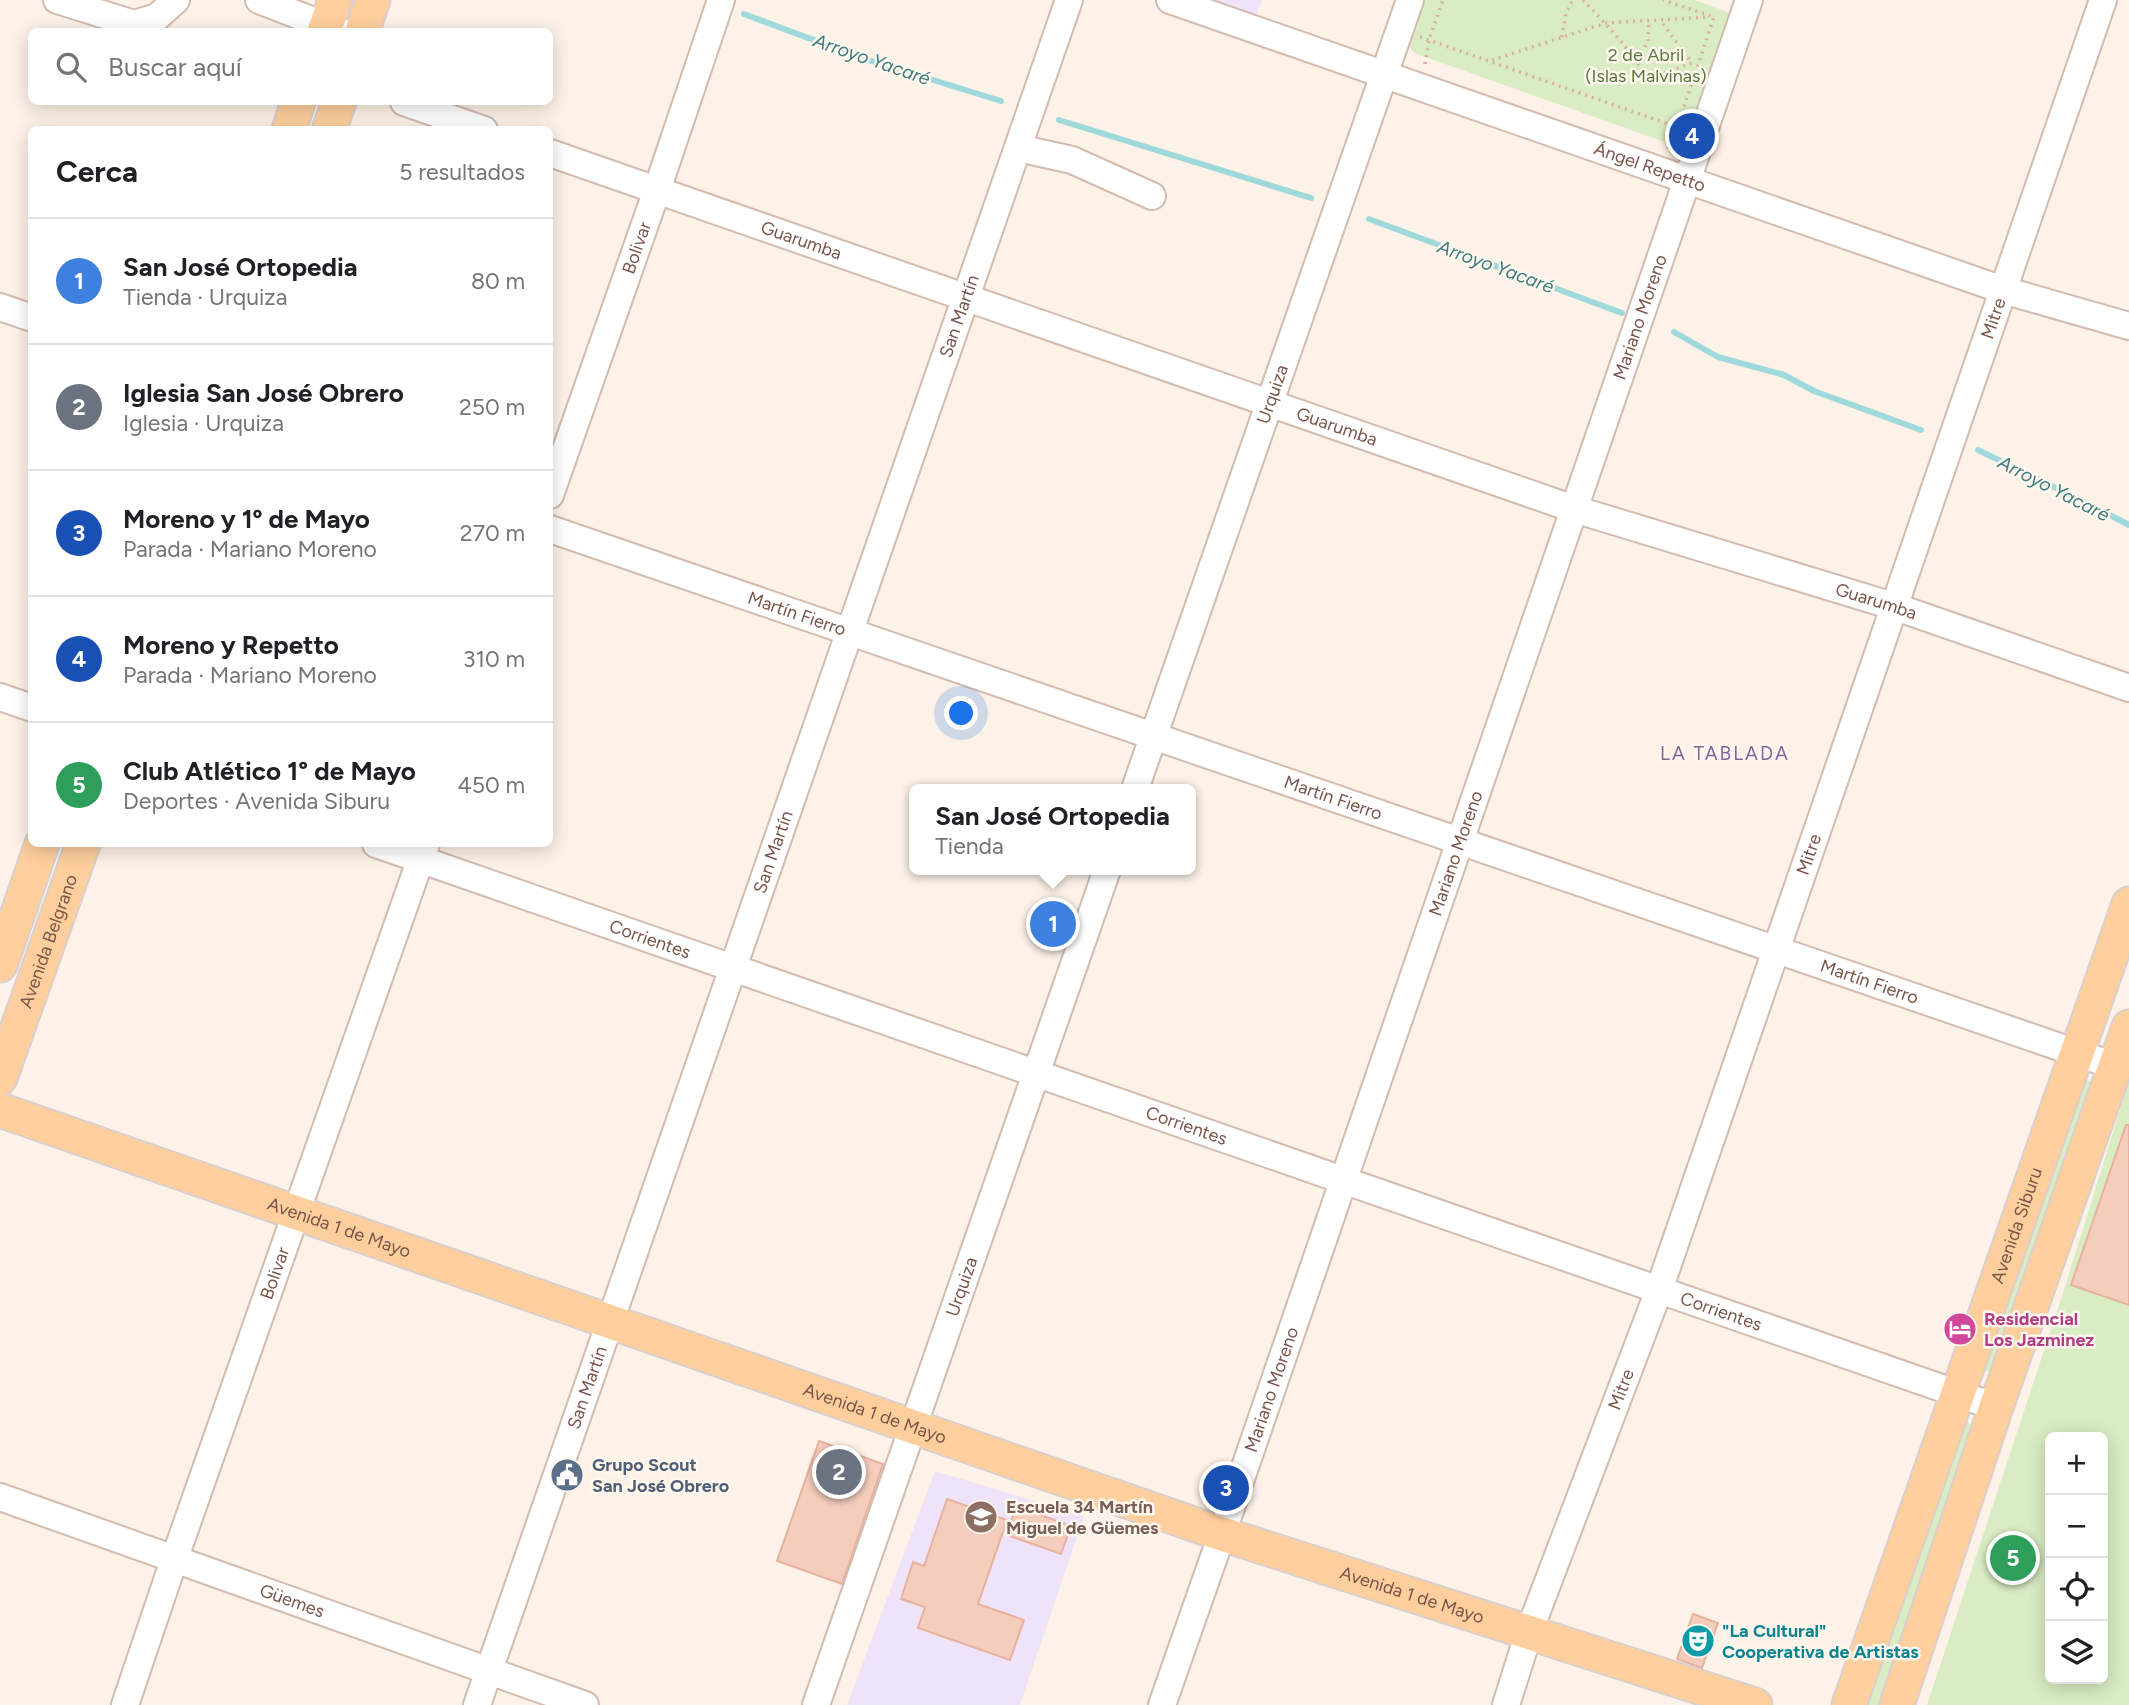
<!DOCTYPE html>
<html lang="es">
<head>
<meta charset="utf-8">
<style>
	body { margin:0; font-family:Figtree,sans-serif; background:#f2f2f2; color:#202124 }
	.controls { position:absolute; right:21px; bottom:21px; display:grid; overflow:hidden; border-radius:10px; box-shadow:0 4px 18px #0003 }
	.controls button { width:63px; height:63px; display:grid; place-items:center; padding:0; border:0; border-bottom:2px solid #e0e0e0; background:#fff; color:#202124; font:35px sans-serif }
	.you { position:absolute; left:962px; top:714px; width:24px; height:24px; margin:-18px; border:5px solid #fff; border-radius:50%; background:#1a73e8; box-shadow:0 0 0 10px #1a73e833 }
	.badge { display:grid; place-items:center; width:46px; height:46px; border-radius:50%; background:#111827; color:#fff; font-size:23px; font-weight:700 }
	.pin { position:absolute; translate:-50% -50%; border:4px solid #fff; box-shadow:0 2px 7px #0006 }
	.popup { position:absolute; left:909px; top:784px; width:287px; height:91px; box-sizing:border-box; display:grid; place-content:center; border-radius:10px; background:#fff; filter:drop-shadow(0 2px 5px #0005); font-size:23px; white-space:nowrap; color:#757577 }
	.popup b { font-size:26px; color:#202124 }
	.popup::after { content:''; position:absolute; left:50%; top:100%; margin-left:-14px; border:14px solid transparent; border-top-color:#fff }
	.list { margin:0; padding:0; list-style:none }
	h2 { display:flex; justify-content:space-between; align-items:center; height:91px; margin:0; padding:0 28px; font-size:30px }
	h2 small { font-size:23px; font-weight:400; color:#757577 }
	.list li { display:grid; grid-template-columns:46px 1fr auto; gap:21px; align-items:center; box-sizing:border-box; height:126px; padding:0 28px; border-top:2px solid #e0e0e0 }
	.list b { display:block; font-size:26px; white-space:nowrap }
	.list p { margin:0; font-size:23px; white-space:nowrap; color:#757577 }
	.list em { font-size:23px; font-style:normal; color:#757577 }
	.icon { flex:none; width:38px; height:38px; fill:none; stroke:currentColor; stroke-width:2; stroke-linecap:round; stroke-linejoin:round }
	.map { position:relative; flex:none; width:2129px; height:1705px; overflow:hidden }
	.search { position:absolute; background:#fff; box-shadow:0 4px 18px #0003; left:28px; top:28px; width:525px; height:77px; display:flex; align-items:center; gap:18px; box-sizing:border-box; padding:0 24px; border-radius:10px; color:#757577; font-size:26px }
	.panel { position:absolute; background:#fff; box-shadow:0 4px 18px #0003; left:28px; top:126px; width:525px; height:721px; border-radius:10px }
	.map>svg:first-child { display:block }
	.education { fill:#efe3fa }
	.green { fill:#d9ecc4; fill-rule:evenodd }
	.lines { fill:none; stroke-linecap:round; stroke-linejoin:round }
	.stream { stroke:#a0d9db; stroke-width:6 }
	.building { fill:#f4cdbd; stroke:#e8b19d; stroke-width:2 }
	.minor-casing { stroke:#d3bbae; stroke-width:30 }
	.major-casing { stroke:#d9cfcc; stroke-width:37 }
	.path { stroke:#dab0a0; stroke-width:3.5; stroke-dasharray:2 5; stroke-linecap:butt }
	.minor { stroke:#fff; stroke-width:26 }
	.major { stroke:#fecf9d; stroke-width:33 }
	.labels { text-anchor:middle; stroke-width:5; stroke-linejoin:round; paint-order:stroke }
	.park-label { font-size:18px; fill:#567a3e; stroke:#fff7ee }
	.street-label { font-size:18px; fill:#795549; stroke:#fff7ee }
	.hotel-label { font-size:18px; font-weight:bold; fill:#b23c85; stroke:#fff7ee; text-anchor:start }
	.service-label { font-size:18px; font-weight:bold; fill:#4e5e75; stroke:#fff7ee; text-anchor:start }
	.education-label { font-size:18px; font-weight:bold; fill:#785e54; stroke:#fff7ee; text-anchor:start }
	.culture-label { font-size:18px; font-weight:bold; fill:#0d838f; stroke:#fff7ee; text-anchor:start }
	.water-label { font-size:19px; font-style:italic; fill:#3c7c7e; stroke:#fff7ee }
	.neighbourhood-label { font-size:19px; letter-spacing:2px; fill:#83659c; stroke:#fff7ee }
</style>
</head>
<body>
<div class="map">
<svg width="2129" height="1705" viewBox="0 0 2129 1705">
	<rect width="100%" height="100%" fill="#fdf2e7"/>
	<path class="education" d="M1206,0H1262L1255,18Z
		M935,1471L1084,1516L1020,1705H847Z"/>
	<path class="green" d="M1417,0H1695L1736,15L1693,139L1676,146L1414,53L1406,42Z
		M2087,1079L2093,1084L1997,1368L1987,1372L1981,1363L2079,1084Z
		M2129,1081V1705H1927L2063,1293ZM2050,1437H2103V1679H2050Z
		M1968,1422L1974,1428L1880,1705H1861L1959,1427Z"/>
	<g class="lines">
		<path class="stream" d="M744,14L865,59L1001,101
			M1059,120L1311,198
			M1369,219L1622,313
			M1674,332L1718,357L1784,375L1814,391L1921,430
			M1978,450L2089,504L2129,525"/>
	</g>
	<path class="building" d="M2126,1125H2129V1305L2071,1285Z
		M819,1441L883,1464L842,1584L777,1561Z
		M947,1499L1007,1520L978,1604L1024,1620L1010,1660L918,1628L925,1607L901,1599L913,1562L924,1566Z
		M1016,1506L1071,1526L1061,1554L1007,1535Z
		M1693,1614L1718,1623L1702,1668L1677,1659Z"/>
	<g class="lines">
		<defs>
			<g id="minor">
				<path d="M57,0L134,24L157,17L176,0"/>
				<path d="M259,0L342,32"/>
				<path id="s1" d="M1170,0L2003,290L2129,326"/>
				<path d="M404,102L484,130"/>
				<path d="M1018,148L1072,160L1152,196"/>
				<path id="s2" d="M550,153L1574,509L1893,606L2129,688"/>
				<path d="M0,307L32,318"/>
				<path id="s3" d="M550,495L657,190L721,0"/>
				<path id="s4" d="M550,529L2115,1066"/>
				<path d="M0,697L32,708"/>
				<path id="s5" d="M1135,789L1410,0"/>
				<path id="s6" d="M376,844L1996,1407"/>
				<path id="s7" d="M0,1497L585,1705"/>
				<path id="s8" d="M125,1705L174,1560L426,844"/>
				<path id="s9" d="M477,1705L1069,0"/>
				<path id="s10" d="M816,1705L1107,870"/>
				<path id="s11" d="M1162,1705L1222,1534L1749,0"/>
				<path id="s12" d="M1506,1705L1529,1632L1659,1290L2103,0"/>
			</g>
			<g id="major">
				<path d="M324,32L335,0"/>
				<path d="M362,32L373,0"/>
				<path d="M289,130L298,102"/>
				<path d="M329,130L339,102"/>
				<path d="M0,965L42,844"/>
				<path id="s13" d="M0,1078L83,844"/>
				<path id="s14" d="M0,1110L1222,1534L1755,1705"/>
				<path id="s15" d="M1849,1705L2129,904"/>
				<path d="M1897,1705L1996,1407L2129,1027"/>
			</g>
		</defs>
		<use href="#minor" class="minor-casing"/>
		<use href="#major" class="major-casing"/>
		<path class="path" d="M1583,0C1607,25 1630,49 1648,79L1692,63L1660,20
			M1420,37L1677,127L1714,17L1663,0
			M1562,37L1566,13L1573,0
			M1635,57L1648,43L1649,21
			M1492,60L1606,23L1709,17
			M1425,64L1429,40L1443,0
			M1668,149L1678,128"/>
		<use href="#minor" class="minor"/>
		<use href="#major" class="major"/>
	</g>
	<defs>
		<symbol id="hotel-disc" viewBox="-11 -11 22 22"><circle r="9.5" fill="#d1479c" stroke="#fff7ee"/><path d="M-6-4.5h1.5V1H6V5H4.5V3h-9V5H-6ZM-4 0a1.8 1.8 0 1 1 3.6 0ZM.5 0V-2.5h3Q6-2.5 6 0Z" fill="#fff"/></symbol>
		<symbol id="civic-disc" viewBox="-11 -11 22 22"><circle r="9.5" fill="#5c6f8a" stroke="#fff7ee"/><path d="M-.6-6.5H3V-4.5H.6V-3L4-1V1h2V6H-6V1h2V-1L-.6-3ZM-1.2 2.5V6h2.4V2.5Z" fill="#fff"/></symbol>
		<symbol id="school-disc" viewBox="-11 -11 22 22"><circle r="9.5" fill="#8d6e63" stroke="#fff7ee"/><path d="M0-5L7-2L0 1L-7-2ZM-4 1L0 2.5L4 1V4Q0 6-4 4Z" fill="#fff"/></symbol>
		<symbol id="theatre-disc" viewBox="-11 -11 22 22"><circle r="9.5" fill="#0f9aa8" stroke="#fff7ee"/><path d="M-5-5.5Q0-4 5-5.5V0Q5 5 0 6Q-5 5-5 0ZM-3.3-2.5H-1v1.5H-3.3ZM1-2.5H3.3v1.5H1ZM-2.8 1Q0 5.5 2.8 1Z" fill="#fff"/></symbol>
	</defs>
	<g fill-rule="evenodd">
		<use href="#hotel-disc" x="1941" y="1310" width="38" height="38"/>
		<use href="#civic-disc" x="548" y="1456" width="38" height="38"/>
		<use href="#school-disc" x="962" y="1498" width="38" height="38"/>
		<use href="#theatre-disc" x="1679" y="1622" width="38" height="38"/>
	</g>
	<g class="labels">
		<g class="park-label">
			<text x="1646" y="61">2 de Abril<tspan x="1646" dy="21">(Islas Malvinas)</tspan></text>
		</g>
		<g class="street-label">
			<text dy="6" stroke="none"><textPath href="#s1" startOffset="508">Ángel Repetto</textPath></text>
			<text dy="6" stroke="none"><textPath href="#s2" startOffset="266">Guarumba</textPath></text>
			<text dy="6" stroke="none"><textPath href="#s3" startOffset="262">Bolivar</textPath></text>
			<text dy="6" stroke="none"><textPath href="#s9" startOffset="1470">San Martín</textPath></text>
			<text dy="6" stroke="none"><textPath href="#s11" startOffset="1468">Mariano Moreno</textPath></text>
			<text dy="6" stroke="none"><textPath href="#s12" startOffset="1470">Mitre</textPath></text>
			<text dy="6" stroke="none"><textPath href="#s5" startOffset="418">Urquiza</textPath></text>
			<text dy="6" stroke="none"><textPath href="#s2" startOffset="833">Guarumba</textPath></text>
			<text dy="6" stroke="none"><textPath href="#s2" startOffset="1400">Guarumba</textPath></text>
			<text dy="6" stroke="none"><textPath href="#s4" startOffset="261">Martín Fierro</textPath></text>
			<text dy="6" stroke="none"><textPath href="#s4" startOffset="828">Martín Fierro</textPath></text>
			<text dy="6" stroke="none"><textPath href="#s9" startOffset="903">San Martín</textPath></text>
			<text dy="6" stroke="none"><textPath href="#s11" startOffset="901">Mariano Moreno</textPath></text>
			<text dy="6" stroke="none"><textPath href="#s12" startOffset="903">Mitre</textPath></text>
			<text dy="6" stroke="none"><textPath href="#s6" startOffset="290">Corrientes</textPath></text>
			<text dy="6" stroke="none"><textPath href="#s13" startOffset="145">Avenida Belgrano</textPath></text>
			<text dy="6" stroke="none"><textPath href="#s4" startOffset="1395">Martín Fierro</textPath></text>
			<text dy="6" stroke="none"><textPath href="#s6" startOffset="858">Corrientes</textPath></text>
			<text dy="6" stroke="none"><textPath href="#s15" startOffset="508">Avenida Siburu</textPath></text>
			<text dy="6" stroke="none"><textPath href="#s14" startOffset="359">Avenida 1 de Mayo</textPath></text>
			<text dy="6" stroke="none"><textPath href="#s8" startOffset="457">Bolivar</textPath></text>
			<text dy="6" stroke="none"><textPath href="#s10" startOffset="443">Urquiza</textPath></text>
			<text dy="6" stroke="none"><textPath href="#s6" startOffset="1424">Corrientes</textPath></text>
			<text dy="6" stroke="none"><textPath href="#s9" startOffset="336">San Martín</textPath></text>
			<text dy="6" stroke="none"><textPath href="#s11" startOffset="334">Mariano Moreno</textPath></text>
			<text dy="6" stroke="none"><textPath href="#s12" startOffset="336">Mitre</textPath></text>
			<text dy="6" stroke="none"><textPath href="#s14" startOffset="926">Avenida 1 de Mayo</textPath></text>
			<text dy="6" stroke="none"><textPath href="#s14" startOffset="1493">Avenida 1 de Mayo</textPath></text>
			<text dy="6" stroke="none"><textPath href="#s7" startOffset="310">Güemes</textPath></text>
		</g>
		<g class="hotel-label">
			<text x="1984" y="1325">Residencial<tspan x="1984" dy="21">Los Jazminez</tspan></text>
		</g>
		<g class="service-label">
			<text x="592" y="1471">Grupo Scout<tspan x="592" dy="21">San José Obrero</tspan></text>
		</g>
		<g class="education-label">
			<text x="1006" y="1513">Escuela 34 Martín<tspan x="1006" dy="21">Miguel de Güemes</tspan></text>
		</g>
		<g class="culture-label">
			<text x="1722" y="1637">"La Cultural"<tspan x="1722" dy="21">Cooperativa de Artistas</tspan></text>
		</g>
		<g class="water-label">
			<text transform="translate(872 59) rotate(19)" y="7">Arroyo Yacaré</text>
			<text transform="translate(1496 266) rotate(20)" y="7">Arroyo Yacaré</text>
			<text transform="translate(2054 488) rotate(27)" y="7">Arroyo Yacaré</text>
		</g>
		<g class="neighbourhood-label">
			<text x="1725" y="760">LA TABLADA</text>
		</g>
	</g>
</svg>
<div class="controls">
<button>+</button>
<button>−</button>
<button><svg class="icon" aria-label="locate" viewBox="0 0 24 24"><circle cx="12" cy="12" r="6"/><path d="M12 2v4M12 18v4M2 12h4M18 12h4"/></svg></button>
<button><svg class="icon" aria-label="layers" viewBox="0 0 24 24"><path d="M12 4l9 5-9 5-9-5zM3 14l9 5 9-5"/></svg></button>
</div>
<div class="you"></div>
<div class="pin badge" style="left:1053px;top:924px;background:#3f7fe0">1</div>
<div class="popup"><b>San José Ortopedia</b>Tienda</div>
<div class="pin badge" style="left:839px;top:1472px;background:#6b7280">2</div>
<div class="pin badge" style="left:1226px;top:1488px;background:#1a4fb4">3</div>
<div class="pin badge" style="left:1692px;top:136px;background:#1a4fb4">4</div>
<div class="pin badge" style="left:2013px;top:1558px;background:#2e9e5b">5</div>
<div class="search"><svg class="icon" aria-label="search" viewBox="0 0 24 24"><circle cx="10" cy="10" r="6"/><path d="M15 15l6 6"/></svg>Buscar aquí</div>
<section class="panel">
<h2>Cerca<small>5 resultados</small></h2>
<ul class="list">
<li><span class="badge" style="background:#3f7fe0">1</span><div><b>San José Ortopedia</b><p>Tienda · Urquiza</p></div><em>80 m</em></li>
<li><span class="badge" style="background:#6b7280">2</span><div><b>Iglesia San José Obrero</b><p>Iglesia · Urquiza</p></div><em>250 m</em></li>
<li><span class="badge" style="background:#1a4fb4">3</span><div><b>Moreno y 1º de Mayo</b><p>Parada · Mariano Moreno</p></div><em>270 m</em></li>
<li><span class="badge" style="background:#1a4fb4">4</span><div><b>Moreno y Repetto</b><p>Parada · Mariano Moreno</p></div><em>310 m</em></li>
<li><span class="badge" style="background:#2e9e5b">5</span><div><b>Club Atlético 1° de Mayo</b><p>Deportes · Avenida Siburu</p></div><em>450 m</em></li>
</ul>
</section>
</div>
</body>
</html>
